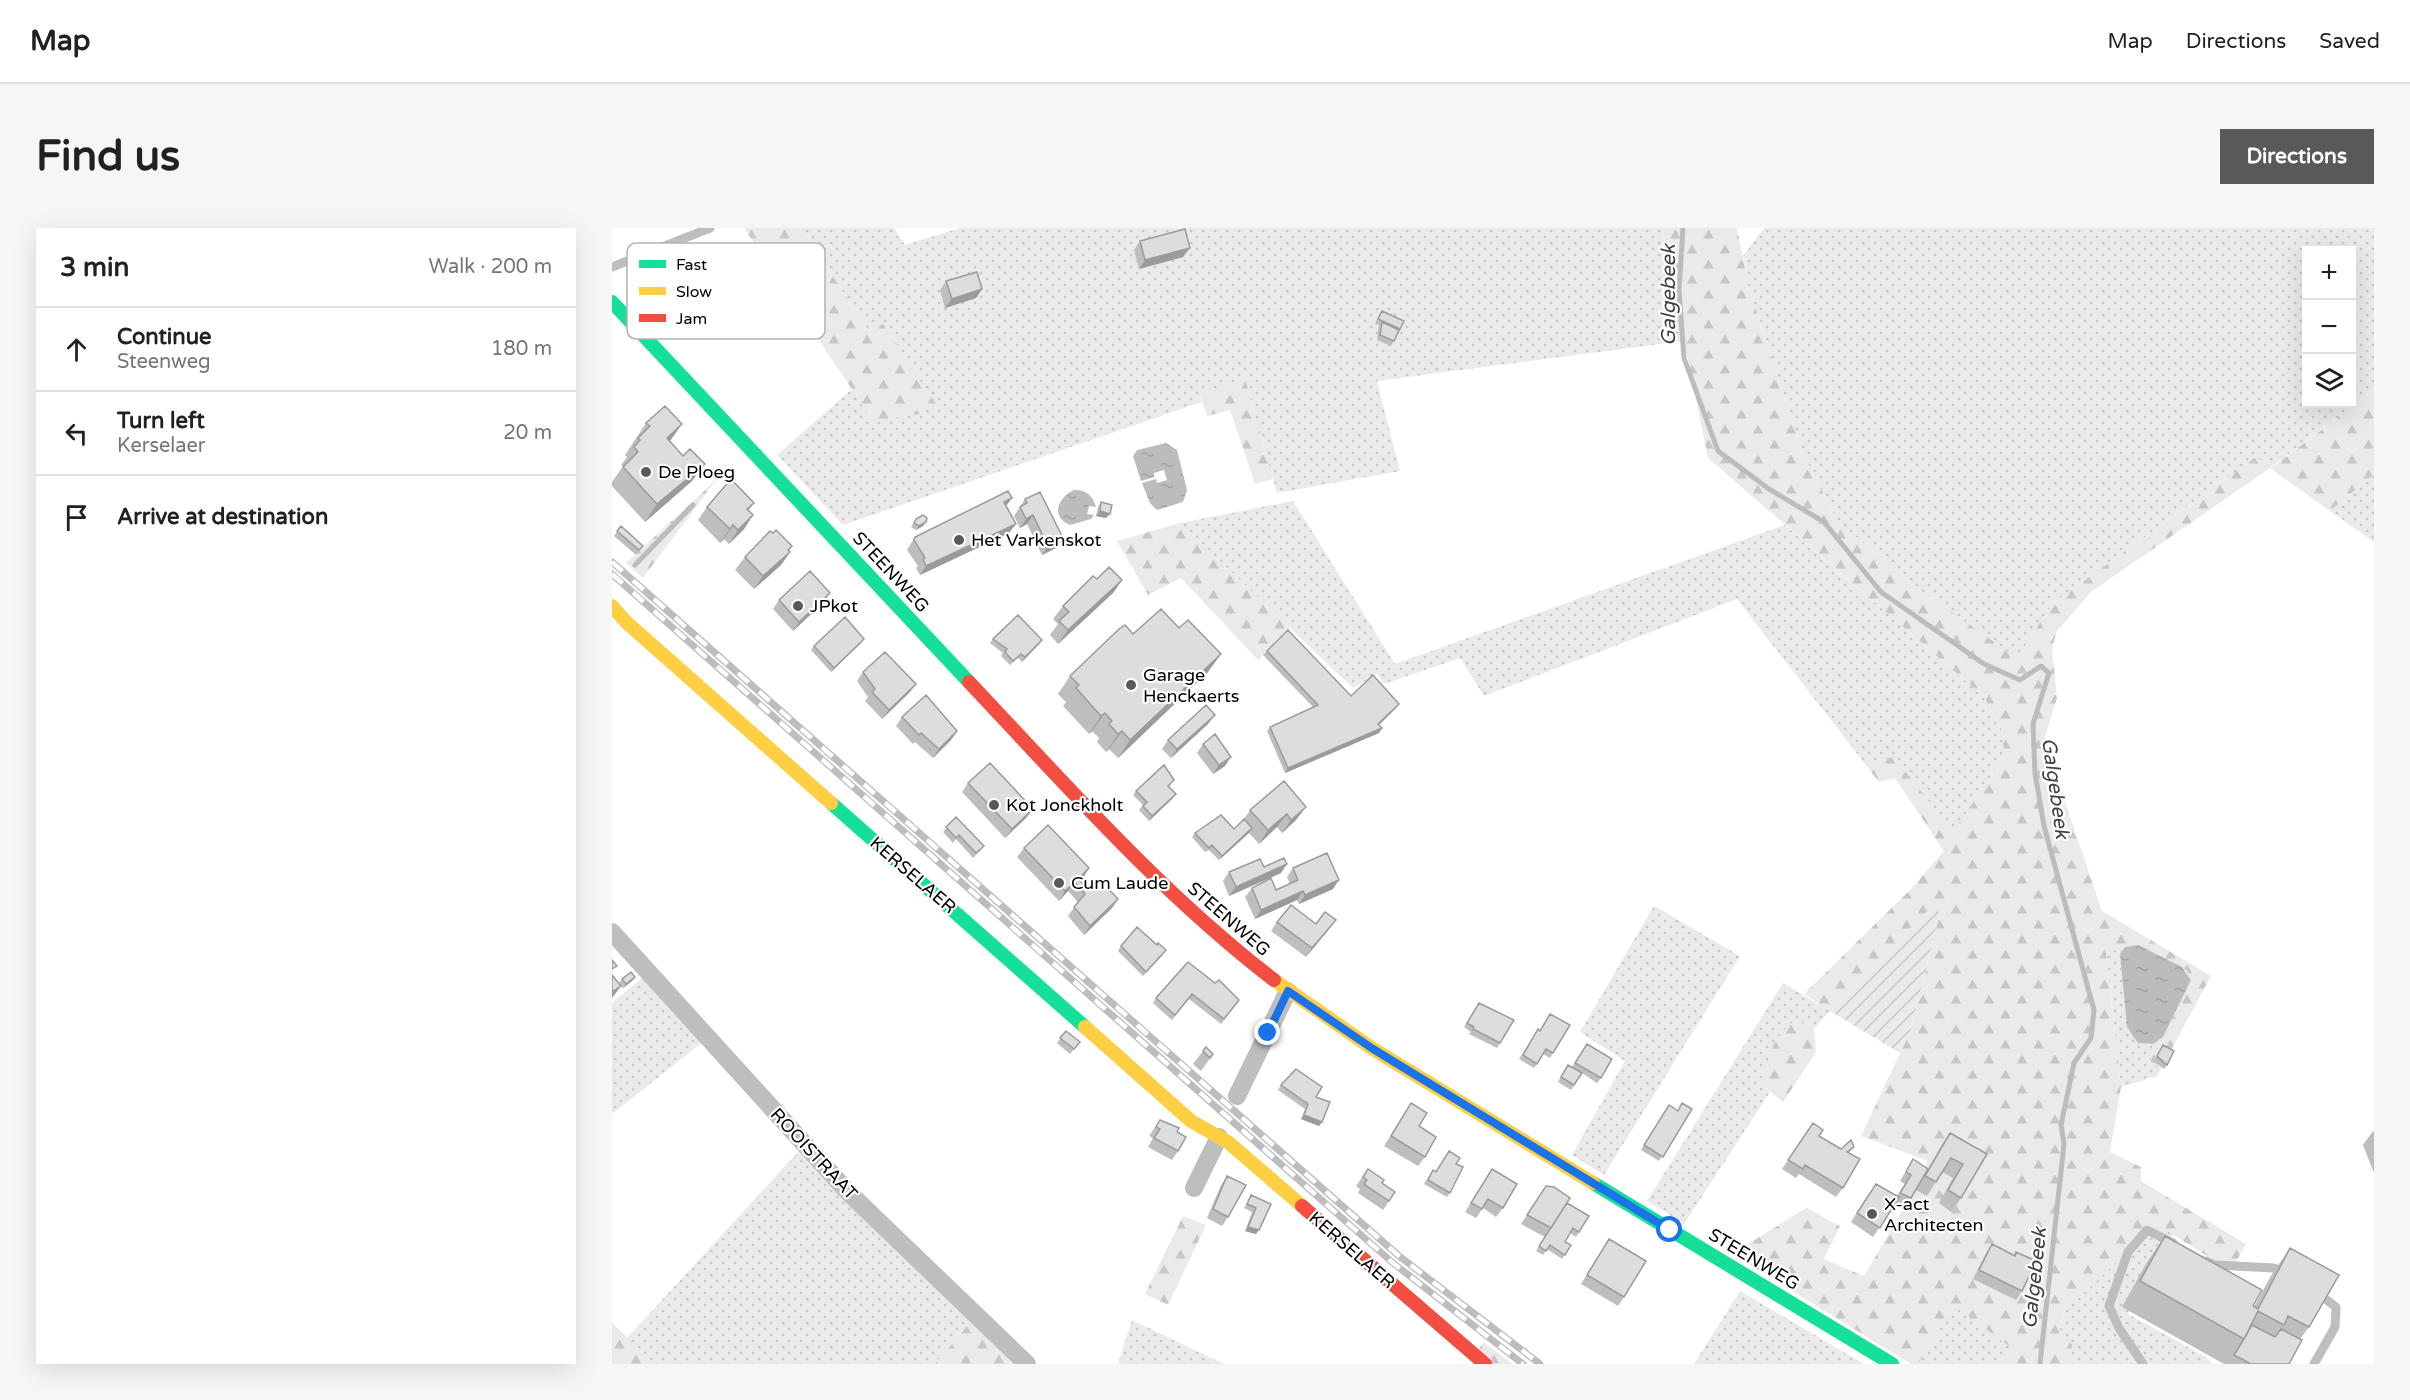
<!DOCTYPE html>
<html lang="en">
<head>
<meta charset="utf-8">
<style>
	body { margin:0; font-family:"Varela Round",sans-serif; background:#f6f6f6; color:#202124 }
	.controls { position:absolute; right:18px; top:18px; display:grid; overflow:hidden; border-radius:0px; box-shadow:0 6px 24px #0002 }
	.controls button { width:54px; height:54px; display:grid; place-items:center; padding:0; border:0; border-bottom:2px solid #e0e0e0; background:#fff; color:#202124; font:30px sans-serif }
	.stop { position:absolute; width:18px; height:18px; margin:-14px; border:4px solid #1a73e8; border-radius:50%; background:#fff }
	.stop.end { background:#1a73e8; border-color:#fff; box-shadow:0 2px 6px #0008 }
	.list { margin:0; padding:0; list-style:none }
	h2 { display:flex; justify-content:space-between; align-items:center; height:78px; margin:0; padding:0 24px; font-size:26px }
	h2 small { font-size:20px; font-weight:400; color:#757577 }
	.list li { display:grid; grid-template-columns:39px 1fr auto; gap:18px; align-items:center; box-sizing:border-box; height:84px; padding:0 24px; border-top:2px solid #e0e0e0 }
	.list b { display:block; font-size:22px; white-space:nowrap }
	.list p { margin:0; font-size:20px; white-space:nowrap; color:#757577 }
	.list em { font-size:20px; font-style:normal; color:#757577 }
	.icon { flex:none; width:33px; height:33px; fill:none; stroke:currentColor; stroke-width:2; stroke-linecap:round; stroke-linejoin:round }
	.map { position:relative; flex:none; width:1762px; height:1136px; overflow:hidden; border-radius:0px }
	header { display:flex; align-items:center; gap:36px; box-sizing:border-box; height:84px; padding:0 30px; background:#fff; border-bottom:2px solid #e0e0e0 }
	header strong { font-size:28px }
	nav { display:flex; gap:33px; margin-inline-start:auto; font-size:21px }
	.intro { display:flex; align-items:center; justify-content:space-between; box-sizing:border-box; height:144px; padding:0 36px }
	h1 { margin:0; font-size:42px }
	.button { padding:15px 27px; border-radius:0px; background:#595959; color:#fff; font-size:21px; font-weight:700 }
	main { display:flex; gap:36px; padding:0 36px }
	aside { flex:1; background:#fff; border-radius:0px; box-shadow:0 6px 24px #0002 }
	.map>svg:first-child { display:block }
	.grass { fill:url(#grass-dots); fill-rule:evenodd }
	.forest { fill:url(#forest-firs) }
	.garden { fill:url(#garden-furrows) }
	.water { fill:url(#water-ripples) }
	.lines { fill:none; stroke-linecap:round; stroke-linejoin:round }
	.stream { stroke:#bcbcbc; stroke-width:5 }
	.lane { stroke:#bebebe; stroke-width:9 }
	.street { stroke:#bebebe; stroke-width:18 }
	.fast { stroke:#16e098; stroke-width:14 }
	.slow { stroke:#ffcf43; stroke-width:14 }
	.jam { stroke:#f24e42; stroke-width:14 }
	.rail-casing { stroke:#bdbdbd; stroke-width:7 }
	.rail { stroke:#fff; stroke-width:4.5; stroke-dasharray:14; stroke-linecap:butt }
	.wall { fill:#bebebe }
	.shaded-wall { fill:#9b9b9b }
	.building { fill:#ddd; stroke:#9b9b9b; stroke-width:1.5 }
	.route { stroke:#1a73e8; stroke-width:8 }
	.poi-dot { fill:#595959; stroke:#fff; stroke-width:2 }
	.labels { text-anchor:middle; stroke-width:4.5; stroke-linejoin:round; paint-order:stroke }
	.poi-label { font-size:18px; fill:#000; stroke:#fff; text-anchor:start }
	.street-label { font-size:18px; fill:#000; stroke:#fff }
	.water-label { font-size:20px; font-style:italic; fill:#414141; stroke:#fff }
	.key { fill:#fff; stroke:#b2b2b2; stroke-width:1.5 }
	.key-label { font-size:16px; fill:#000 }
</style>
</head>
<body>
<header>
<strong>Map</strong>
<nav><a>Map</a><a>Directions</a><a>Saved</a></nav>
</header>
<div class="intro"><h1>Find us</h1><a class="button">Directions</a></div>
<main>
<aside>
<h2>3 min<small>Walk · 200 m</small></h2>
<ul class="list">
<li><svg class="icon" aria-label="ahead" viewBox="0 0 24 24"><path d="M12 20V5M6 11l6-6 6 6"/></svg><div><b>Continue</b><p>Steenweg</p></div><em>180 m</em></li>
<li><svg class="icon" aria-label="left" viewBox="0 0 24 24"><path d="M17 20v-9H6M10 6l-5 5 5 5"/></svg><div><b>Turn left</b><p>Kerselaer</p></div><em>20 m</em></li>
<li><svg class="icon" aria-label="arrive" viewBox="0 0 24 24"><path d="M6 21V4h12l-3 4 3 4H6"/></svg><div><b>Arrive at destination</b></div></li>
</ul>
</aside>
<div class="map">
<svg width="1762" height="1136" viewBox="0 0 1762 1136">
	<defs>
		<pattern id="grass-dots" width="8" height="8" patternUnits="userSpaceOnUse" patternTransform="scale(1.5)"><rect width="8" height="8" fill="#eaeaea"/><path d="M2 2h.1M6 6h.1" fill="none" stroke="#c7c7c7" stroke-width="1.8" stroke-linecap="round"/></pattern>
		<pattern id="forest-firs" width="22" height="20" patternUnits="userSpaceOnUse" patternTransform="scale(1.5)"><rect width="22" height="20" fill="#eaeaea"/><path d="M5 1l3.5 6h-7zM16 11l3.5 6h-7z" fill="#c7c7c7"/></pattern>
		<pattern id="garden-furrows" width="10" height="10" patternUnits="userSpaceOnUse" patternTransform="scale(1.5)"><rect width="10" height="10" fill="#eaeaea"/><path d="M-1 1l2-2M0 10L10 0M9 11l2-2" fill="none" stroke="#c7c7c7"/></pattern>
		<pattern id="water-ripples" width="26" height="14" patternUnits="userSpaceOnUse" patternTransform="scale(1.5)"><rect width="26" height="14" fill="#bcbcbc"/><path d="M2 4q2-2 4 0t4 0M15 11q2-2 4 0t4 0" fill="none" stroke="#a0a0a0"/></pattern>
	</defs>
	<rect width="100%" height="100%" fill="#fff"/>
	<path class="grass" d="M189,0H282L293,17L348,0H1049L1072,113L765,153L788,243L665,265L633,151L588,167L590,174L231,297L165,227L240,161L261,193L271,97L257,103Z
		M1152,0H1762V162L1658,240L1644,229L1441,375L1405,431L1304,359L1225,293L1190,224L1136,56L1131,28ZM1694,22H1740V176H1694Z
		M1762,246V314L1718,283Z
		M681,273L783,436L1173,297L1372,469L1390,502L1392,529L1341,605L1282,530L1253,536L1125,371L872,468L848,430L772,456L765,446L741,460L568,295Z
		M1042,678L1128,728L992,947L960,927L1013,833L968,804Z
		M1493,715L1508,726L1514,789L1535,817L1541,816L1539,834L1550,839L1545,848L1509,859Z
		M30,750L91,814L0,886V775Z
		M1171,755L1218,783L1202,801L1195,795L1150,857L1158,864L1072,996L1035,973Z
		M187,923L265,1002L361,1091L323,1136H43L15,1110Z
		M1544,996L1562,1005L1516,1086L1594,1129L1601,1136H1459L1460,1116L1446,1110L1452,1084Z
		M1128,1063L1252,1136H1082Z
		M1342,1077L1401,1121L1385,1136H1306Z
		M520,1092L612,1136H506Z"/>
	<path class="forest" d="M132,0H189L257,103L271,96L324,176L307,186L261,193Z
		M1049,0H1125L1136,56L1190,224L1225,293L1304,359L1405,430L1441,375L1644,229L1659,240L1762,162V246L1718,283L1658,240L1479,364L1445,403L1440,420L1445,470L1432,512L1490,683L1599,748L1550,839L1539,834L1541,816L1551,809L1579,752L1574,742L1508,726L1493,716L1509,859L1498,924L1529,939V953L1634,1016L1619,1043L1544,996L1452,1084L1446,1110L1460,1116L1459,1136H1385L1401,1121L1342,1078L1306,1136H1299L1120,1026L1194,980L1228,998L1212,1031L1252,1048L1303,961L1316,933L1249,908L1298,804L1328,685L1320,679L1218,783L1192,766L1300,660L1332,623L1283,550L1267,554L1253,536L1282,529L1341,604L1392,529L1390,502L1372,469L1096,230Z
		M633,150L661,251L643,256L618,182L595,188L588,167Z
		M105,251L31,350L14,335Z
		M568,295L678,400L646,432L569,350L536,367L505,313Z
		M1179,795H1195L1202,801L1204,824L1171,874L1150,857C1155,832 1160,811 1179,795Z
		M571,988L594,997L556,1077L533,1066Z
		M361,1091L415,1136H323Z
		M0,1095L43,1136H0Z
		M871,1114L901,1136H879L865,1124Z"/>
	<path class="garden" d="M1320,678L1328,685L1298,804L1288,825L1218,783Z"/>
	<path class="water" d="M554,215L565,222L575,262L571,274L545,282L538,275L530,255L544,251L545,255L555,252L552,242L542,245V249L529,253L521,228L525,222Z
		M462,262C474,261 481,268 484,279L477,278L475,286L482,287L479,291L458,297C437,288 447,269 462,262Z
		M1526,717L1570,739L1579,752L1551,809L1541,816L1526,815L1515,799L1508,726L1513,719Z"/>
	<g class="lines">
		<path class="stream" d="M1071,0L1067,63L1072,130L1106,223L1157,261L1212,294L1269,364L1372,436L1408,452L1429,438L1437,445L1421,496L1423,545L1432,598L1482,782L1479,810L1462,835L1449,897L1452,916L1428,1136
			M23,337L81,277"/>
		<path class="lane" d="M0,39L98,0
			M1594,1033L1603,1037L1662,1040L1674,1047
			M1531,1136L1507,1100L1497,1078L1516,1024L1535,1002L1561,1015
			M1702,1136L1723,1099L1724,1079L1704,1064"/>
		<path class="street" d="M0,704L236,964L415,1136
			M625,868L676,763
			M582,960L607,909"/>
		<path class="fast" d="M0,74L357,454
			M219,575L473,799
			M981,955L1280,1136"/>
		<path class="slow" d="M0,378L14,394L219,575
			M662,752L761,821L981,955
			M473,799L579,893L616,914L690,978"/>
		<path class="jam" d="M357,454C455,558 549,665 662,752
			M690,978L873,1136"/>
		<defs>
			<path id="rail" d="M0,334L787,1028L928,1136
				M0,346L781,1035L911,1136"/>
		</defs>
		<use href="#rail" class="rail-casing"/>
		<use href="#rail" class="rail"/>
	</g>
	<path class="wall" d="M528,13L571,29L527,41L522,22Z
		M334,53L370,61L364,70L333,80L328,62Z
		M770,83L788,101L779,118L765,112L767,97L763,96Z
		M34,195L58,213L80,253L33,294L0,258V254L11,238L9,237L15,229L13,227Z
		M400,270L394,278L397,305L308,347L304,340L306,338L295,322L303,309Z
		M413,271L444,320L430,327L415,296L408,300L402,288Z
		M489,274L494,290L484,288L486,279Z
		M142,275L137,282L141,287L132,301L117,316L112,311L108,315L86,292L95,279Z
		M304,291L314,294L311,298L304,302L299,299Z
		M9,298L31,318L24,327L2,308Z
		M180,318L176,322L178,324L169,337L142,361L123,342L133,329Z
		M485,351L510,352L501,365L446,416L438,407L446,396L441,391L451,378Z
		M167,372L212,374L181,403L161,381Z
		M521,406L596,444L506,530L497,521L494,524L485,514L487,510L480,503L477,506L451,478L454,474L446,466L458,448Z
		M381,411L430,412L427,416L410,434L406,430L398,437L389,428L391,425L378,415Z
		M249,415L219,444L199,422L202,418Z
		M655,423L739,468L784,480L767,497L770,500L767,505L673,545L655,503L658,499L701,479L651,427Z
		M251,444L304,456L297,465L270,491L253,473L256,469L245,453Z
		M290,489L345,503L339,512L321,530L303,514L301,516L284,498Z
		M596,496L559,530L550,521L556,512Z
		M591,516L613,538L601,546L585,525Z
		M672,553L684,592L670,605L665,599L647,616L637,605L607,632L597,622L593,624L580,609L583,605L622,601L632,591L638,582Z
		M356,555L421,581L414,590L393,610L350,564Z
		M559,556L557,559L560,571L537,593L527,582L531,577L521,567L524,563Z
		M344,589L369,622L361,630L344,611L341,615L331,604Z
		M412,620L471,650L468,653L477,662L506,671L500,680L472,707L456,688L466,674L456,663L447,673L405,629Z
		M681,640L721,661L687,676L685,672L643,691L633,669L640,660L664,662L678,656L675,649Z
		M617,644L669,645L617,668L611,653Z
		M724,692L717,701L694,729L659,703L665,694L704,696Z
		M509,718L551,727L531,748L506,723Z
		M23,749L20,753L11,760L7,755L10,751Z
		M603,755L627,772L609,796L577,771L560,792L541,775L544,770Z
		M867,775L888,815L885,820L857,806L859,804L852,799Z
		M454,803L468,814L458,826L445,815Z
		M923,806L941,825L938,830L931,826L922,840L907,831Z
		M975,816L989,850L985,855L970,845L959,862L946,854L953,841L960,839Z
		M1551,817L1555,837L1552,841L1542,833Z
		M591,823L601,826L589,843L581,836Z
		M669,857L704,869L710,894L707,898L689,891L693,881L666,862Z
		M799,875L807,898L813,929L806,938L772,918Z
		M1057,877L1065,882L1080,881L1047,933L1029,922Z
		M548,892L565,904L566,923L560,932L536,919L541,910L537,908Z
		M1201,895L1207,908L1229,921L1242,919L1237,925L1231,960L1224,969L1187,946L1184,950L1170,941Z
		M1761,903H1762V945L1751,917Z
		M1338,905L1375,926L1349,970L1339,984L1327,975L1341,950L1330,944L1315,968L1304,962L1293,979L1284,975L1261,1009L1239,994L1257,965L1285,968L1293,956L1288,953L1301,931L1316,941L1329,918Z
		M844,936L838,965L835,969L812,956L821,942L824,944Z
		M756,941L770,955L783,964L771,982L746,965L748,961L744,958Z
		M880,941L891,980L884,989L871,980L864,990L853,984Z
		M615,948L616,989L610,998L595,990L609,957Z
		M639,967L659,976L644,1006L633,1003L640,984L632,980Z
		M928,967L955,975L977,988L964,1009L958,1005L953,1014L959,1017L950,1031L935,1021L931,1027L924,1023L933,1009L909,996Z
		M1553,1008L1642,1079L1660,1046L1678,1020L1697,1099L1688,1111L1677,1136H1612L1510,1079L1535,1034Z
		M997,1011L1012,1069L1006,1078L969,1056Z
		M1380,1016L1402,1027L1404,1024L1410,1063L1404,1072L1361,1051L1374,1025Z"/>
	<path class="shaded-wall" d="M578,20L571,29L527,41L533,32Z
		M370,61L364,70L333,80L340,71Z
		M70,196L58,213L55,210Z
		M93,236L80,253L33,294L45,276Z
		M400,270L393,279L392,274Z
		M488,283L498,286L494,290L484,288Z
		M141,287L132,301L117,316L126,302Z
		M421,287L415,296L408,300L414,291Z
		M314,294L311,298L304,302L307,298Z
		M404,296L397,305L308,347L314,338Z
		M121,297L112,311L108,315L118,301Z
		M451,310L444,320L430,327L436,318Z
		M180,318L171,331L178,324L169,337L142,361L151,348Z
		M510,352L501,365L446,416L456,402Z
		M218,365L212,374L181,403L187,394Z
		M252,411L249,415L219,444L222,440Z
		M430,412L427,416L410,434L413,429Z
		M609,426L596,444L506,530L518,512Z
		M304,456L297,465L270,491L277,482Z
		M787,476L784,480L763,501L766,496Z
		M493,485L480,503L477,506L489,488Z
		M603,487L596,496L559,530L565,521Z
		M770,500L767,505L673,545L676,540Z
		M345,503L339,512L321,530L327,521Z
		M510,503L497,521L494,524L506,506Z
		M619,529L613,538L601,546L607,537Z
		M564,566L560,571L537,593L540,588Z
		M694,579L684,592L670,605L679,592Z
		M421,581L414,590L393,610L400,601Z
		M675,586L665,599L647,616L656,602Z
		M640,600L637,605L607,632L610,628Z
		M675,636L669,645L617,668L624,659Z
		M477,640L471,650L464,656L466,651Z
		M727,652L721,661L687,676L693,667Z
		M463,654L456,663L447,673L453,663Z
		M691,663L685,672L643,691L649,682Z
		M506,671L500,680L472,707L478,698Z
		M724,692L717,701L694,729L700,720Z
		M23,749L20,753L11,760L14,756Z
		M9,758L0,770V764Z
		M692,887L710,894L707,898L689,891Z
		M636,999L647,1002L644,1006L633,1003Z"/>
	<path class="building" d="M573,1L578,20L533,32L528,13Z
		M365,44L370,61L340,71L334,53Z
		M770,83L792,93L788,101L766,91Z
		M770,94L787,102L782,113L768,107Z
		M53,178L70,196L55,210L71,228L78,221L93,236L45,276L11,239L26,224L22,219L28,212L26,210L38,198L34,195Z
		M119,251L142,275L135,281L141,287L126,302L121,297L118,301L95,279Z
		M396,263L400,270L392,274L404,296L314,338L311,331L313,330L302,312L303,309Z
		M428,264L451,310L436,318L421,287L414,291L408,279L415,275L413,271Z
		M489,274L500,277L498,286L488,283Z
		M311,287L315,290L314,294L307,298L302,295L304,291Z
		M9,298L31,318L27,322L5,303Z
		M164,302L180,318L176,322L178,324L151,348L133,329L158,303L161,305Z
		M497,339L510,352L456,402L447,393L457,384L451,378L481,348L485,351Z
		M198,343L218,365L187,394L167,372Z
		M549,381L567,400L576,392L609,426L518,512L510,503L506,506L497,496L500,493L493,485L489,488L464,460L467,457L458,448L507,401L513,397L521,406Z
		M406,387L430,412L413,429L409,426L401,433L393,424L395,421L381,411Z
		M233,389L252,411L222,440L202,418Z
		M676,402L739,468L761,447L787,476L766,496L770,500L676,540L658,499L706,477L655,423Z
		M273,424L304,456L277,482L260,464L263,461L251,444Z
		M314,467L345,503L327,521L309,505L307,507L290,489Z
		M594,477L603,487L565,521L556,512Z
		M603,506L619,529L607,537L591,516Z
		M378,535L421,581L400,601L356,555Z
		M552,537L562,552L556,558L564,566L540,588L531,578L535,574L524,563Z
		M672,553L694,579L679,592L675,586L656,602L638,582Z
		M609,587L622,601L632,591L640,600L610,628L600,617L597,620L583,605Z
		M344,589L372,618L364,625L347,607L344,610L334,599Z
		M436,597L477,640L466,651L477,662L488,652L506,671L478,698L462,679L473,666L463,654L453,663L412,620Z
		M715,625L727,652L693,667L691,663L649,682L640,660L659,650L664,662L686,652L681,640Z
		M672,630L675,636L624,659L617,644L648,631L652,639Z
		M679,677L704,696L713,684L724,692L700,720L665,694Z
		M525,699L545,717L546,715L554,722L534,744L509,718Z
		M0,732L5,738L0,741Z
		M576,734L603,755L607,752L627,772L612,791L580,766L563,787L544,770Z
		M19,744L23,749L14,756L10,751Z
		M0,747L9,758L0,764Z
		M867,775L902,792L888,815L861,801L862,799L855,795Z
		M938,786L958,797L941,825L934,821L925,836L911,827L926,801L928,803Z
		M454,803L468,814L462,821L448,810Z
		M975,816L1000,831L989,850L963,835Z
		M1551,817L1562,823L1555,837L1545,828Z
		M594,819L601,826L598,830L591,823Z
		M956,837L970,845L962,857L949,849Z
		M684,841L710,859L704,869L718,874L710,894L692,887L696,876L669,857Z
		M799,875L815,885L807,898L824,909L813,929L779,908Z
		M1070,875L1080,881L1051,929L1032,917L1057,877L1066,883Z
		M548,892L567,900L565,904L574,909L566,923L542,910L548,901L544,899Z
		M1201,895L1211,902L1207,908L1229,921L1239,912L1242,919L1235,924L1248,931L1231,960L1193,937L1191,941L1176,932Z
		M1338,905L1375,926L1349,970L1336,962L1351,936L1339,930L1324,954L1313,948Z
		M837,923L848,930L844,936L851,939L838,965L816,952L821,942L824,944Z
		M1301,931L1316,941L1299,970L1288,965L1299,947L1294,944Z
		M756,941L772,952L770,955L783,964L777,973L752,956L755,952L751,949Z
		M880,941L905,956L891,980L876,971L870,981L859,975Z
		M615,948L634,957L616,989L601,981Z
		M1264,956L1287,969L1268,1000L1245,985Z
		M934,958L942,959L958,970L939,1000L915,987Z
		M639,967L659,976L647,1002L636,999L644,980L635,976Z
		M955,975L977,988L967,1004L961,1000L953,1014L959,1017L953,1027L938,1017L934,1023L927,1018Z
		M1553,1008L1650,1062L1641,1078L1646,1081L1678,1020L1727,1047L1697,1099L1676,1088L1672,1097L1646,1083L1632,1111L1528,1053Z
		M997,1011L1034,1033L1012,1069L975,1047Z
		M1380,1016L1403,1028L1404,1024L1424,1033L1410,1063L1367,1042Z
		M1640,1097L1663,1109L1669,1101L1690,1112L1677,1136H1639L1622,1127L1632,1111Z"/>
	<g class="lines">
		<path class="route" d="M656,805L676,763L761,821L1058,1002"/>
	</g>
	<g class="poi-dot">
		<circle cx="34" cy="244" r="6"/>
		<circle cx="347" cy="312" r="6"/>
		<circle cx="186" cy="378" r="6"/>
		<circle cx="519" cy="457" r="6"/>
		<circle cx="382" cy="577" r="6"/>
		<circle cx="447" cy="655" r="6"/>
		<circle cx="1260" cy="986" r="6"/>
	</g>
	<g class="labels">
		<g class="poi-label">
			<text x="46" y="250">De Ploeg</text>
			<text x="359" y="318">Het Varkenskot</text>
			<text x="198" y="384">JPkot</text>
			<text x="531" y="453">Garage<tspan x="531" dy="21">Henckaerts</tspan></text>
			<text x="394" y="583">Kot Jonckholt</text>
			<text x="459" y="661">Cum Laude</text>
			<text x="1272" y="982">X-act<tspan x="1272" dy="21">Architecten</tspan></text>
		</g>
		<g class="street-label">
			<text transform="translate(279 344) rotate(47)" y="6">STEENWEG</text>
			<text transform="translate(301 647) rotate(41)" y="6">KERSELAER</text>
			<text transform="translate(617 691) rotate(41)" y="6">STEENWEG</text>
			<text transform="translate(202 926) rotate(47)" y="6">ROOISTRAAT</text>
			<text transform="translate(740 1022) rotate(41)" y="6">KERSELAER</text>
			<text transform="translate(1142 1031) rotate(31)" y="6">STEENWEG</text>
		</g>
		<g class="water-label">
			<text transform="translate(1056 67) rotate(-90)" y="7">Galgebeek</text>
			<text transform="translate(1444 560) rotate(82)" y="7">Galgebeek</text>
			<text transform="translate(1422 1050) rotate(-84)" y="7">Galgebeek</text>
		</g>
	</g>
	<rect x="15" y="15" width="198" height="96" rx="9" class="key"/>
	<rect x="27" y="32" width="27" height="8" fill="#16e098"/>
	<rect x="27" y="59" width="27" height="8" fill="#ffcf43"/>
	<rect x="27" y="86" width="27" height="8" fill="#f24e42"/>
	<g class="key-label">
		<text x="64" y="42">Fast</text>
		<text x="64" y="69">Slow</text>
		<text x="64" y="96">Jam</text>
	</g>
</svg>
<div class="controls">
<button>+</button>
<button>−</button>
<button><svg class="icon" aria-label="layers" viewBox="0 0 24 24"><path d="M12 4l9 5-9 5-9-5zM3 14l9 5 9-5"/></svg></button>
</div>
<div class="stop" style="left:1058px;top:1002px"></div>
<div class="stop end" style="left:656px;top:805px"></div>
</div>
</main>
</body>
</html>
